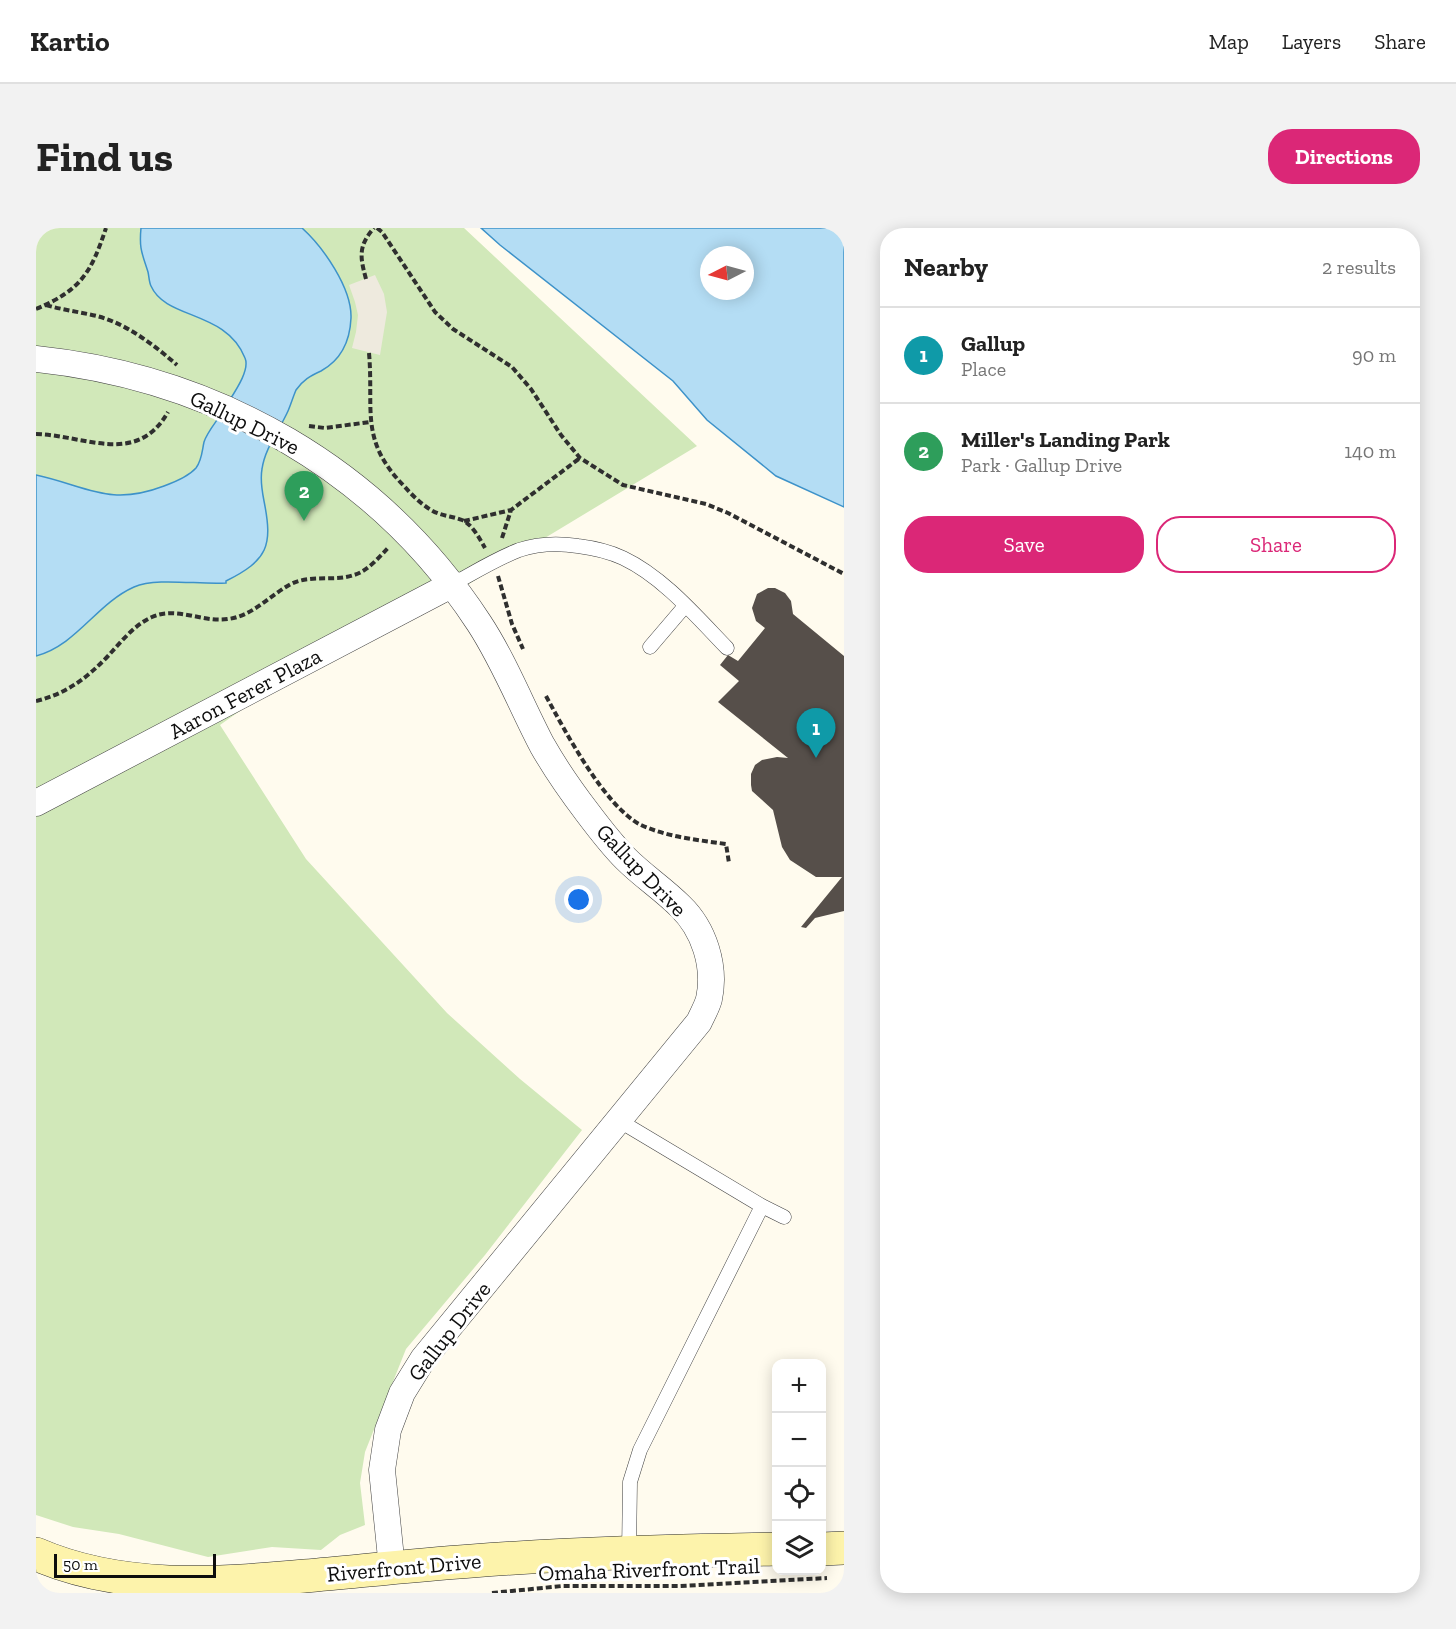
<!DOCTYPE html>
<html lang="en">
<head>
<meta charset="utf-8">
<style>
	body { margin:0; font-family:"Zilla Slab",serif; background:#f2f2f2; color:#222 }
	.controls { position:absolute; right:18px; bottom:18px; display:grid; overflow:hidden; border-radius:12px; box-shadow:0 3px 15px #0003 }
	.controls button { width:54px; height:54px; display:grid; place-items:center; padding:0; border:0; border-bottom:2px solid #e0e0e0; background:#fff; color:#222; font:30px sans-serif }
	.compass { position:absolute; left:664px; top:18px; width:54px; height:54px; border-radius:50%; background:#fff; box-shadow:0 3px 15px #0003; rotate:264deg }
	.scale { position:absolute; left:18px; bottom:15px; width:162px; box-sizing:border-box; padding-left:6px; border:3px solid #0d0d0d; border-top:0; font-size:16px; line-height:21px; white-space:nowrap; color:#0d0d0d; -webkit-text-stroke:4px #fff; paint-order:stroke }
	.you { position:absolute; left:543px; top:672px; width:21px; height:21px; margin:-15px; border:4px solid #fff; border-radius:50%; background:#1a73e8; box-shadow:0 0 0 9px #1a73e833 }
	.badge { display:grid; place-items:center; width:39px; height:39px; border-radius:50%; background:#db2777; color:#fff; font-size:20px; font-weight:700 }
	.pin { position:absolute; translate:-50% -50px; filter:drop-shadow(0 2px 3px #0008) }
	.pin::after { content:''; position:absolute; top:32px; width:21px; height:18px; background:inherit; clip-path:polygon(0 0,100% 0,50% 100%) }
	.list { margin:0; padding:0; list-style:none }
	h2 { display:flex; justify-content:space-between; align-items:center; height:78px; margin:0; padding:0 24px; font-size:26px }
	h2 small { font-size:20px; font-weight:400; color:#767676 }
	.list li { display:grid; grid-template-columns:39px 1fr auto; gap:18px; align-items:center; box-sizing:border-box; height:96px; padding:0 24px; border-top:2px solid #e0e0e0 }
	.list b { display:block; font-size:22px; white-space:nowrap }
	.list p { margin:0; font-size:20px; white-space:nowrap; color:#767676 }
	.list em { font-size:20px; font-style:normal; color:#767676 }
	.actions { display:flex; gap:12px; padding:18px 24px }
	.actions a { flex:1; padding:14px 0; border:2px solid #db2777; border-radius:24px; text-align:center; font-size:21px; color:#db2777 }
	.actions .main { background:#db2777; color:#fff }
	.icon { flex:none; width:33px; height:33px; fill:none; stroke:currentColor; stroke-width:2; stroke-linecap:round; stroke-linejoin:round }
	.map { position:relative; flex:none; width:808px; height:1365px; overflow:hidden; border-radius:24px }
	header { display:flex; align-items:center; gap:36px; box-sizing:border-box; height:84px; padding:0 30px; background:#fff; border-bottom:2px solid #e0e0e0 }
	header strong { font-size:28px }
	nav { display:flex; gap:33px; margin-inline-start:auto; font-size:21px }
	.intro { display:flex; align-items:center; justify-content:space-between; box-sizing:border-box; height:144px; padding:0 36px }
	h1 { margin:0; font-size:42px }
	.button { padding:15px 27px; border-radius:24px; background:#db2777; color:#fff; font-size:21px; font-weight:700 }
	main { display:flex; gap:36px; padding:0 36px }
	aside { flex:1; background:#fff; border-radius:24px; box-shadow:0 3px 15px #0003 }
	.map>svg:first-child { display:block }
	.green { fill:#d1e8b9 }
	.plaza { fill:#eeeade }
	.water { fill:#b4ddf4; stroke:#3d92c9; stroke-width:1.5; fill-rule:evenodd }
	.building { fill:#564f4a }
	.lines { fill:none; stroke-linecap:round; stroke-linejoin:round }
	.lane-casing { stroke:#404040; stroke-width:15 }
	.street-casing { stroke:#404040; stroke-width:27 }
	.secondary-casing { stroke:#2f2f2f; stroke-width:34 }
	.path { stroke:#2f2f2f; stroke-width:4; stroke-dasharray:6 3; stroke-linecap:butt }
	.lane { stroke:#fff; stroke-width:14 }
	.street { stroke:#fff; stroke-width:26 }
	.secondary { stroke:#fdf3ab; stroke-width:33 }
	.labels { text-anchor:middle; stroke-width:6; stroke-linejoin:round; paint-order:stroke }
	.street-label { font-size:22px; fill:#0d0d0d; stroke:#fff }
</style>
</head>
<body>
<header>
<strong>Kartio</strong>
<nav><a>Map</a><a>Layers</a><a>Share</a></nav>
</header>
<div class="intro"><h1>Find us</h1><a class="button">Directions</a></div>
<main>
<div class="map">
<svg width="808" height="1365" viewBox="0 0 808 1365">
	<rect width="100%" height="100%" fill="#fffbee"/>
	<path class="green" d="M0,0H428L661,218L413,368L211,478L184,497L270,631L411,785L484,851L546,902L449,1027L370,1121L329,1224L324,1255L329,1297L304,1307L285,1322L236,1319L172,1329L83,1306L37,1299L0,1287Z"/>
	<path class="plaza" d="M339,47L348,66L351,84L344,127L316,120L320,104L322,87L319,74L313,57Z"/>
	<path class="water" d="M105,0H266C287,19 316,60 315,90C314,113 305,132 285,143C274,148 267,152 260,162C257,169 255,176 252,183C243,203 229,220 226,241C224,252 226,263 228,273C237,318 232,332 190,353V355C163,357 121,349 98,359C60,376 41,417 0,428V247C51,258 73,279 128,258C139,254 152,249 160,240C166,232 166,223 168,214C171,204 181,193 187,183C194,170 215,144 209,130C190,82 130,92 115,58C113,54 113,48 112,44C106,25 103,21 105,0Z
		M445,0H808V279L740,248L671,192L637,153L464,17ZM673,27H709V63H673Z"/>
	<path class="building" d="M732,360H739L749,365L755,373L757,386L808,428V683L779,690L770,700L765,699L806,649H780L754,632L746,619L737,582L716,563L715,557V546L719,537L726,532L741,529L752,530L682,474L703,453L684,437L692,427L702,433L729,400L720,393L716,380L721,366Z"/>
	<g class="lines">
		<defs>
			<path id="lane" d="M417,356C439,344 460,331 483,322C501,316 523,315 542,318C558,320 572,323 587,330C627,349 660,388 691,420
				M614,419L649,378
				M582,892L726,978L748,989
				M593,1324L594,1254L604,1222L726,978"/>
			<path id="street" d="M0,131C181,150 343,242 443,395C468,433 485,477 506,517C519,540 535,563 551,584C563,600 576,617 590,631C607,648 627,661 644,678C668,701 680,738 673,771C671,779 666,787 663,794L387,1131L366,1165L352,1202L346,1242L356,1340
				M0,575L417,356"/>
			<path id="secondary" d="M786,1321L808,1320
				M0,1326C85,1363 179,1356 269,1348C325,1343 380,1337 436,1333C538,1325 639,1323 740,1321"/>
		</defs>
		<use href="#lane" class="lane-casing"/>
		<use href="#street" class="street-casing"/>
		<use href="#secondary" class="secondary-casing"/>
		<path class="path" d="M341,0L346,4L399,84L417,101L476,139L495,161L525,207L544,230L587,257L670,276L692,285L808,346
			M330,51C324,29 322,18 338,0
			M10,77C27,82 44,84 61,88C91,96 118,117 141,137
			M0,81C45,62 55,45 70,0
			M333,125C338,182 323,212 368,258C376,267 385,276 395,282C405,288 416,288 426,292C436,296 444,311 449,320
			M273,198L289,200L334,194
			M0,206C48,207 101,239 132,184
			M428,293L475,282
			M466,310L475,282L544,230
			M462,348L476,396L487,421
			M510,468C529,503 569,579 605,597C631,609 662,612 690,616L693,635
			M0,473C30,466 51,450 72,428C85,414 98,397 116,389C141,378 167,395 192,391C217,388 234,367 255,356C275,346 298,354 318,347C332,343 343,329 353,319
			M456,1365L526,1358H644L791,1350"/>
		<use href="#lane" class="lane"/>
		<use href="#street" class="street"/>
		<use href="#secondary" class="secondary"/>
	</g>
	<g class="labels">
		<g class="street-label">
			<text transform="translate(209 194) rotate(26)" y="8">Gallup Drive</text>
			<text transform="translate(209 465) rotate(-28)" y="8">Aaron Ferer Plaza</text>
			<text transform="translate(606 642) rotate(46)" y="8">Gallup Drive</text>
			<text transform="translate(413 1103) rotate(-52)" y="8">Gallup Drive</text>
			<text transform="translate(368 1339) rotate(-5)" y="8">Riverfront Drive</text>
			<text transform="translate(613 1341) rotate(-2)" y="8">Omaha Riverfront Trail</text>
		</g>
	</g>
</svg>
<div class="controls">
<button>+</button>
<button>−</button>
<button><svg class="icon" aria-label="locate" viewBox="0 0 24 24"><circle cx="12" cy="12" r="6"/><path d="M12 2v4M12 18v4M2 12h4M18 12h4"/></svg></button>
<button><svg class="icon" aria-label="layers" viewBox="0 0 24 24"><path d="M12 4l9 5-9 5-9-5zM3 14l9 5 9-5"/></svg></button>
</div>
<svg class="compass" viewBox="-18 -18 36 36"><path d="M0-13l5 13h-10z" fill="#e53935"/><path d="M0 13l5-13h-10z" fill="#767676"/></svg>
<div class="scale">50 m</div>
<div class="you"></div>
<div class="pin badge" style="left:780px;top:530px;background:#0f9aa8">1</div>
<div class="pin badge" style="left:268px;top:293px;background:#2e9e5b">2</div>
</div>
<aside>
<h2>Nearby<small>2 results</small></h2>
<ul class="list">
<li><span class="badge" style="background:#0f9aa8">1</span><div><b>Gallup</b><p>Place</p></div><em>90 m</em></li>
<li><span class="badge" style="background:#2e9e5b">2</span><div><b>Miller's Landing Park</b><p>Park · Gallup Drive</p></div><em>140 m</em></li>
</ul>
<div class="actions"><a class="main">Save</a><a>Share</a></div>
</aside>
</main>
</body>
</html>
